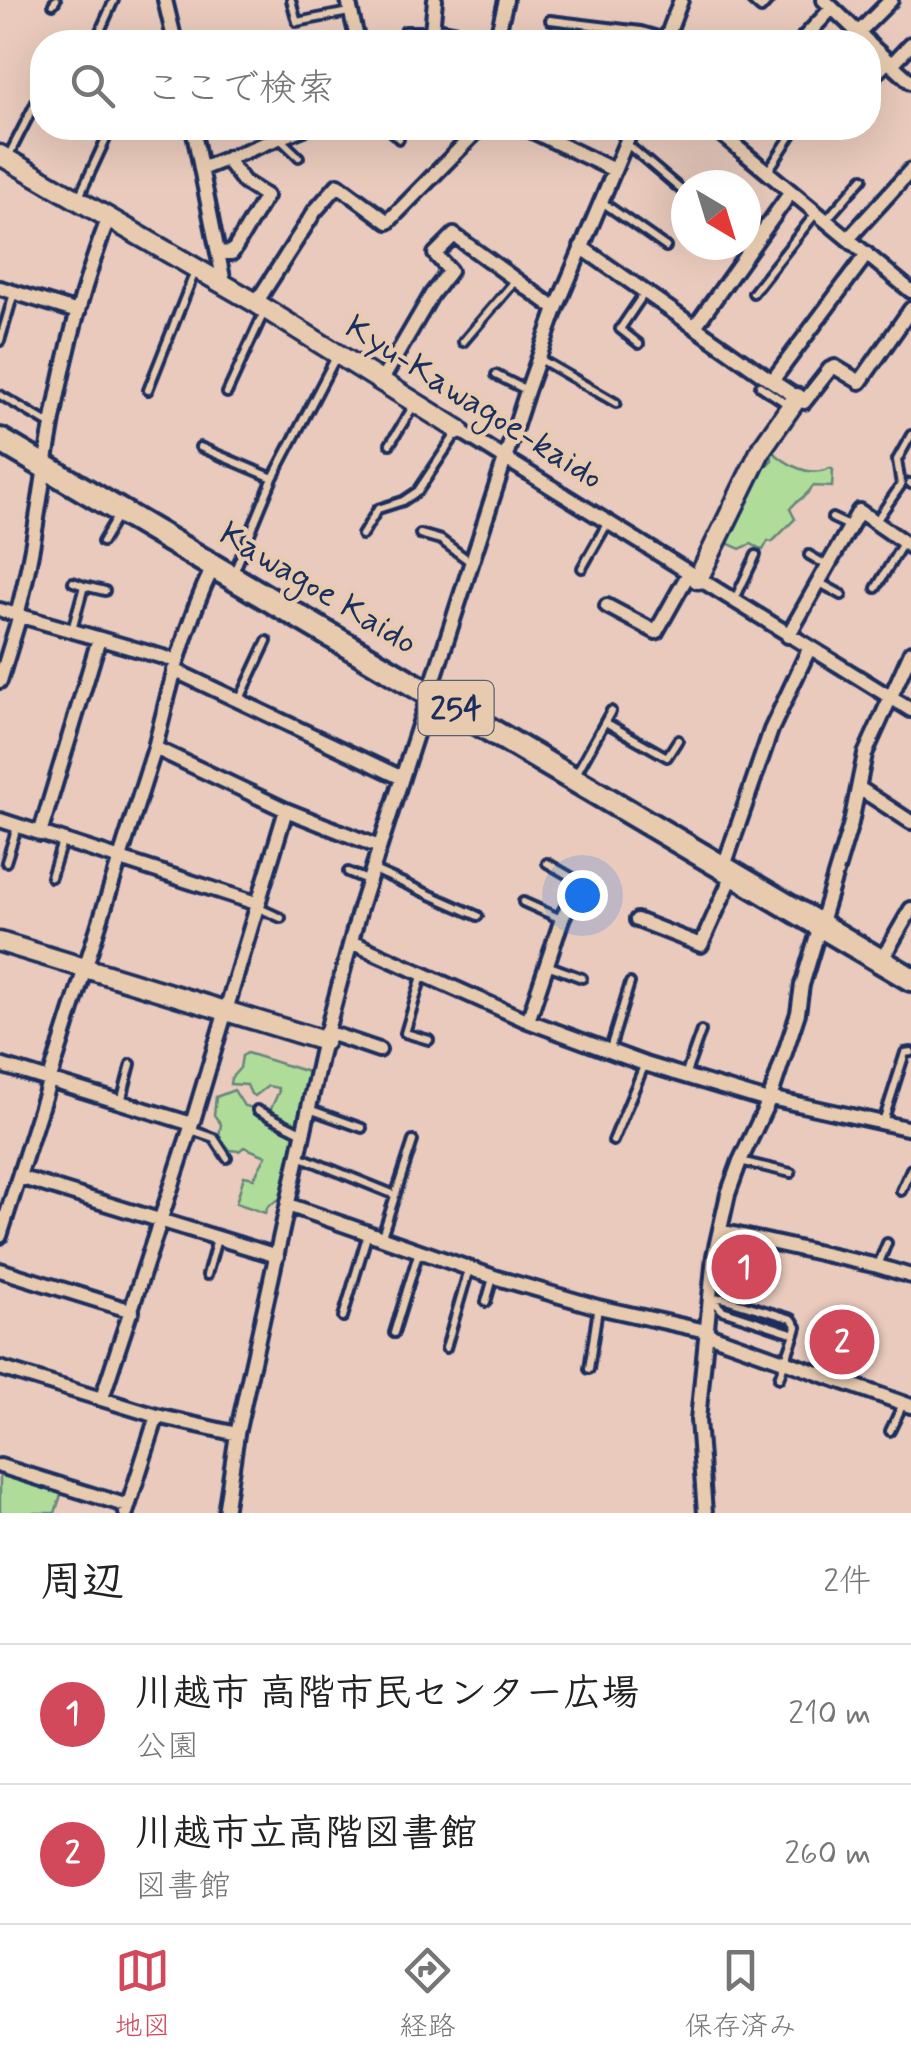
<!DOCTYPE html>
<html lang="ja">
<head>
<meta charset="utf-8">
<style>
	body { margin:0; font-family:Mynerve,"Klee One",sans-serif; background:#f6f6f6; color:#222 }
	.compass { position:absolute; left:671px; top:170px; width:90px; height:90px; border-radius:50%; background:#fff; box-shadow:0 10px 40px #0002; rotate:142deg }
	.you { position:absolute; left:582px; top:895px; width:35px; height:35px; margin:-25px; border:8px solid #fff; border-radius:50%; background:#1a73e8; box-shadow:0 0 0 15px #1a73e833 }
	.badge { display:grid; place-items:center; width:65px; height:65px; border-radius:50%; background:#d1495b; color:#fff; font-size:32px; font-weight:700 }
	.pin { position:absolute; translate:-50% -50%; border:5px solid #fff; box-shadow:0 2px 10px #0006 }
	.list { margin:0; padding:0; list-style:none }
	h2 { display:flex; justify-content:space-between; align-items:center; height:130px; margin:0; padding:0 40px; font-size:42px }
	h2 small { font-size:32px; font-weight:400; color:#767676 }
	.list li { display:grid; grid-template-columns:65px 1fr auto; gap:30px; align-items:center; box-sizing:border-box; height:140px; padding:0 40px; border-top:2px solid #e0e0e0 }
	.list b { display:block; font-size:38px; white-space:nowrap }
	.list p { margin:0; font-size:32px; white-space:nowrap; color:#767676 }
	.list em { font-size:32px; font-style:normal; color:#767676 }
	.icon { flex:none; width:55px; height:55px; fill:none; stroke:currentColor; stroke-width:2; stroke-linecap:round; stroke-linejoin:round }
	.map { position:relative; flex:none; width:911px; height:1513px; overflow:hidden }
	.search { position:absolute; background:#fff; box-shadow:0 10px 40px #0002; left:30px; right:30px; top:30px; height:110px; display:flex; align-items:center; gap:25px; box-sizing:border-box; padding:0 35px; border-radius:40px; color:#767676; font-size:38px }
	.sheet { height:410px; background:#fff }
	nav { display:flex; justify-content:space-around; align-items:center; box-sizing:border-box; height:140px; border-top:2px solid #e0e0e0; background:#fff; font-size:28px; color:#767676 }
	nav a { display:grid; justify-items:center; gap:5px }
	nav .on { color:#d1495b }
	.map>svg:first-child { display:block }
	.green { fill:#b0dc9a; stroke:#66867c; stroke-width:2.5 }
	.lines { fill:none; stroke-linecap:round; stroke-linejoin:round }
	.lane-casing { stroke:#1b2f5e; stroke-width:14 }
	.street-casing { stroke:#1b2f5e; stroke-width:20 }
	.secondary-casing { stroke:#1b2f5e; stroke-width:25 }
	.highway-casing { stroke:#1b2f5e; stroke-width:30 }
	.lane { stroke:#e8cbaf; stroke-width:6 }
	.street { stroke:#e8cbaf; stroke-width:12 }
	.secondary { stroke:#e8cbaf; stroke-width:18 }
	.highway { stroke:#e8cbaf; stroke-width:22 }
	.labels { text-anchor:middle; stroke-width:8; stroke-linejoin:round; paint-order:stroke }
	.shield { fill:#e8cbaf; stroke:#585e76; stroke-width:2.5 }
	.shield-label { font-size:32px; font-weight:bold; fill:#1b2f5e }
	.street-label { font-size:35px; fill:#1b2f5e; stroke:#e8cbaf }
</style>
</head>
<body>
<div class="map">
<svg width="911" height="1513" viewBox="0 0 911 1513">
	<rect width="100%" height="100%" fill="#e9cabc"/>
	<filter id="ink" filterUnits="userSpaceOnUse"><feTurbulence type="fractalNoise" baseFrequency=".01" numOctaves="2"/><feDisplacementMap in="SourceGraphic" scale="20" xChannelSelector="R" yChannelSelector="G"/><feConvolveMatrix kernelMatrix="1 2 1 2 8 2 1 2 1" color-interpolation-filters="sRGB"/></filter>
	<g filter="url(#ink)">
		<path class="green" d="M772,451C788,465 810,478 830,468L833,470L832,487L813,486C805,499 797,499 790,509L795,519L772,542L768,541L763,550L751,544L740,549L729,544L726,538L760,472L772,460Z
			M247,1053L308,1072L311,1078L283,1197L268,1206L265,1213L236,1203L244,1176L254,1178L266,1156L244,1147L239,1151L230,1150L219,1136L221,1124L214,1115L216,1097L234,1090L244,1106L270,1111L279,1091L278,1088L268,1086L255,1096L251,1094L247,1085L230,1084L231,1078L240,1068L242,1056Z
			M724,1239L772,1253L758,1296L719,1281Z
			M0,1473L62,1492L55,1513H0Z"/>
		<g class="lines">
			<defs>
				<path id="lane" d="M291,0L297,22L349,12
					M751,0L761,9L769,0
					M53,4L56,0
					M550,20L641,31L665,38
					M405,31H431
					M123,39L141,42
					M74,40L81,42
					M95,42L114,0
					M388,128L399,139
					M279,138L299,157
					M731,140L738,128
					M627,144L686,194
					M9,155L40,94
					M768,171L796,128
					M79,197L110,130
					M602,202L666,247
					M827,219L863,178
					M753,293L816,213
					M0,341L14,293
					M463,342L515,281
					M639,344L620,329L645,292
					M540,359L616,403
					M496,375L526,390
					M760,386L790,406
					M148,390L196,269
					M227,393L265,310
					M0,395L51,425
					M390,444L413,407
					M200,447L273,478L233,575
					M273,478L337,355
					M910,483L911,484
					M832,518L849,526
					M876,521L901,485L897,460L911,435
					M420,534L441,540L472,563
					M362,535L378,509L403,501L418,491L458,431
					M102,542L118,515
					M809,555L826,565
					M582,568L607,524
					M73,582L84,586
					M820,583L842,595
					M876,588L903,543
					M735,599L756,555
					M72,630L84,586L105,591
					M240,699L267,641
					M605,722L667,757L678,740
					M575,776L611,711
					M6,862L17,827
					M547,863L580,882
					M374,870L478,916
					M348,872L367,880
					M51,877L62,842
					M574,899L592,907
					M523,902L561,919
					M259,908L281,918
					M547,965L582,978
					M422,976L405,1033L429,1040
					M610,1049L630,983
					M685,1076L701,1031
					M121,1102L131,1064
					M309,1109L362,1128
					M257,1110L301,1132
					M883,1122L905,1053L911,1052
					M191,1130L214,1138L227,1158
					M613,1141L644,1066
					M299,1156L395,1195
					M740,1161L791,1173
					M901,1191L911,1169
					M382,1236L413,1141
					M878,1265L887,1243
					M207,1275L217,1239
					M708,1300L722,1298L792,1319L797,1327L795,1334L722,1310L714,1301
					M486,1302L493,1278
					M343,1317L368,1233
					M394,1333L419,1251
					M446,1348L469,1269
					M589,1369L598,1308
					M779,1378L795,1334
					M890,1431L903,1404"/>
				<path id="street" d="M165,0L175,42
					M348,0L358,42
					M824,0L868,42
					M432,29L496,41L506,0
					M858,33L891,0
					M431,42L435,0
					M665,42L681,0
					M808,42L804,38L832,8
					M868,43L911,82
					M892,64L911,44
					M868,81L888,61
					M193,128L224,283
					M526,128L614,170
					M714,128L911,291
					M201,169L304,128
					M848,239L911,170
					M581,247L772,381L867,254
					M218,252L232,253L266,196L244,182L227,160
					M0,288L78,312
					M256,303L315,211L338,185L388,222L480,128
					M696,325L791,192
					M382,380L432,294L450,271L435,254L454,235L556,309
					M772,381L804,402L830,369L835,367L860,382L911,309
					M459,430L911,710
					M607,606L656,632L689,573
					M0,610L177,661
					M17,615C32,560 39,504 48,448C61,370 80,291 109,217
					M788,636L859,511L911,547
					M174,670L402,778
					M0,681L20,615
					M155,748L286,810L379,847
					M859,788L911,822
					M0,820L259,904
					M40,834L99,639
					M724,866L771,730L809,649
					M637,920L701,945L734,872
					M351,942L528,1021L645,1064L768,1101
					M881,961L911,909
					M528,1021L562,919L580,882
					M326,1032L379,1050
					M0,1065L192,1124
					M770,1098L911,1129
					M19,1177L277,1256
					M288,1205L494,1277L598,1307L706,1331
					M720,1231L878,1266L911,1276
					M0,1236L155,748C170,685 185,624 214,565
					M0,1270L132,1311
					M705,1333L911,1406
					M0,1368L157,1416L237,1434
					M102,1398L192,1124L286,810
					M0,1466L128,1506
					M126,1513L157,1416
					M225,1513L237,1434L321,1053L360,908L527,391L556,309L632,128
					M705,1513L698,1420L714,1256L728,1194L740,1161L770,1098L798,1013L802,985L851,823L865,754L911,652"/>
				<path id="secondary" d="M0,155L256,303L459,430
					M698,579L762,448L797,398
					M0,942L324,1041"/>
				<path id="highway" d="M0,440L911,979"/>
			</defs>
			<use href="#lane" class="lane-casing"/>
			<use href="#street" class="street-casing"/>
			<use href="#secondary" class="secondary-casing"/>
			<use href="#highway" class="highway-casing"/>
			<use href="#lane" class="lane"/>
			<use href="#street" class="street"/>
			<use href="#secondary" class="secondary"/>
			<use href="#highway" class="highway"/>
		</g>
	</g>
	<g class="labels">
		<rect class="shield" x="418.5" y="681" width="75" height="54" rx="8"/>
		<g class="shield-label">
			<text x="456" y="719">254</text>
		</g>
		<g class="street-label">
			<text transform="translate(475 401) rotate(32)" y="12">Kyu-Kawagoe-kaido</text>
			<text transform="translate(319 587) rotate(31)" y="12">Kawagoe Kaido</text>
		</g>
	</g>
</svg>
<svg class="compass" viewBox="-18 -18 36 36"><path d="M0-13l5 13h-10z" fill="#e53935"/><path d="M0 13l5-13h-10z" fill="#767676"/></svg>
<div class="you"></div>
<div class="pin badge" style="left:744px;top:1267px">1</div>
<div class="pin badge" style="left:842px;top:1342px">2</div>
<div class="search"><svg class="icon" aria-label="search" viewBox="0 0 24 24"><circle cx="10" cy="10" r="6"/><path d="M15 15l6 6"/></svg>ここで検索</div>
</div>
<section class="sheet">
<h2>周辺<small>2件</small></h2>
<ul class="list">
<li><span class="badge">1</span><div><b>川越市 高階市民センター広場</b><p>公園</p></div><em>210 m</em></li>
<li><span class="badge">2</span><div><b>川越市立高階図書館</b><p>図書館</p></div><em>260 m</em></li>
</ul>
</section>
<nav>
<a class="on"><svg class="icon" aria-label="map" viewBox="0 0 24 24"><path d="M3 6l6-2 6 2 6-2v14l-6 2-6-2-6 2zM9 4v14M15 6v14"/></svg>地図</a>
<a><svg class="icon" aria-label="directions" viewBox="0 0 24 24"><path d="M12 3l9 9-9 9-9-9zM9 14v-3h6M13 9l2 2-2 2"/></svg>経路</a>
<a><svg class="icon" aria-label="saved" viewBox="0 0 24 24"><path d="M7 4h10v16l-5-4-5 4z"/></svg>保存済み</a>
</nav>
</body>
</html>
